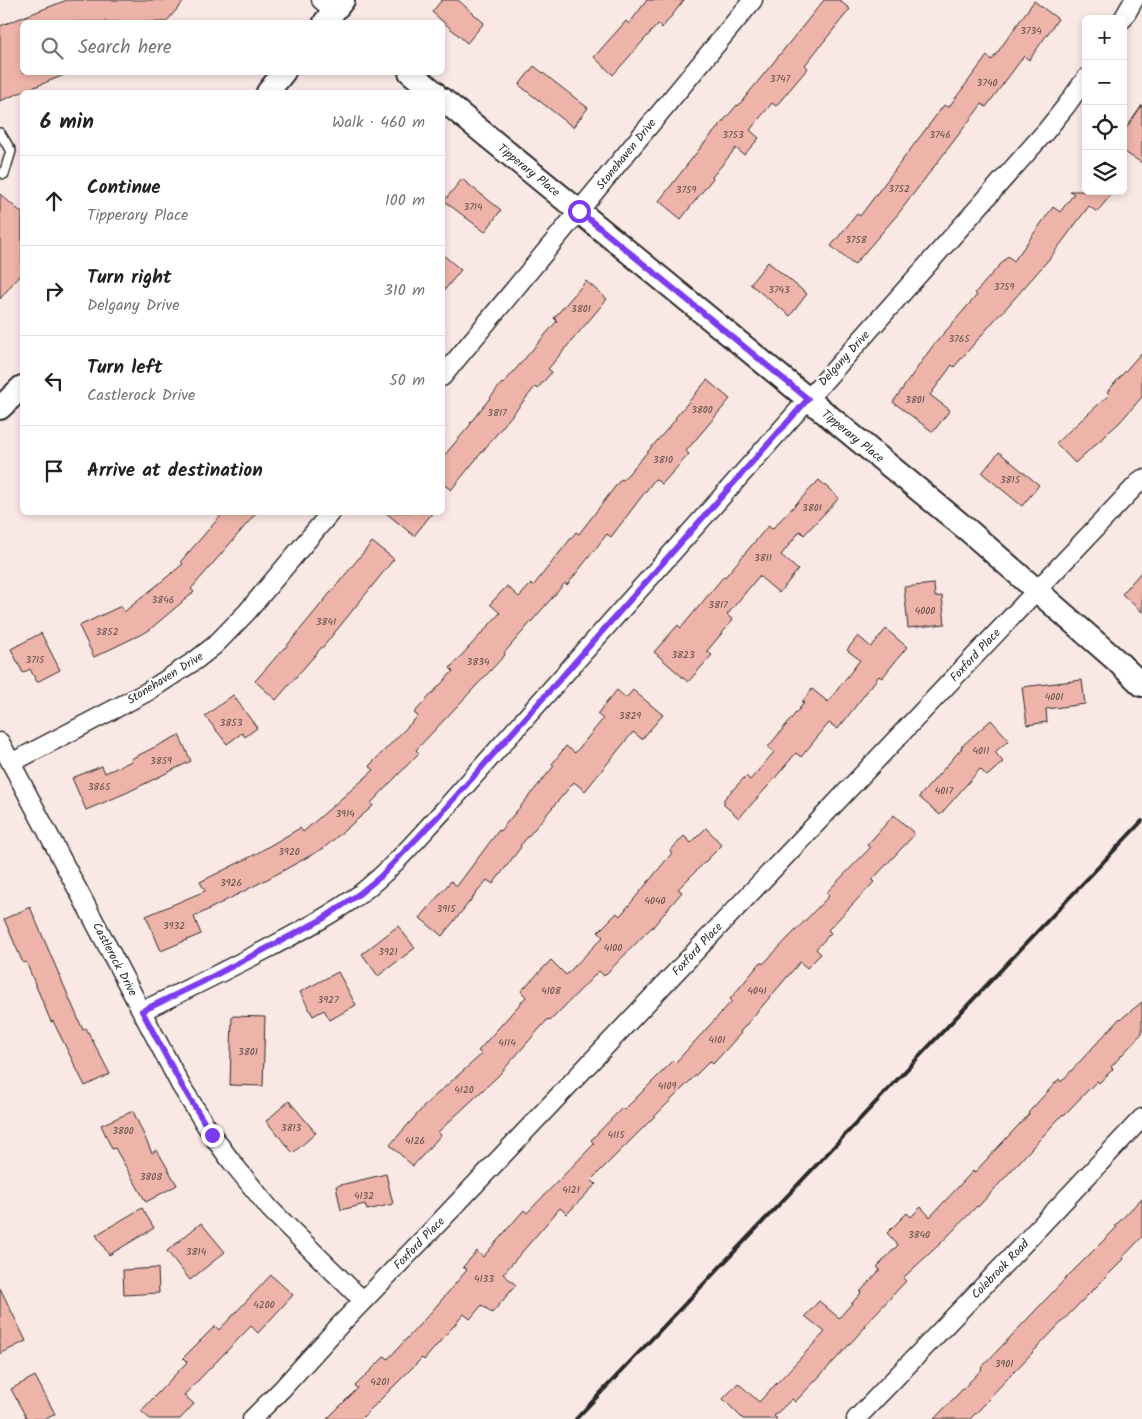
<!DOCTYPE html>
<html lang="en">
<head>
<meta charset="utf-8">
<style>
	body { margin:0; font-family:Kalam,sans-serif; background:#f2f2f2; color:#222 }
	.controls { position:absolute; right:15px; top:15px; display:grid; overflow:hidden; border-radius:8px; box-shadow:0 2px 8px #0003 }
	.controls button { width:45px; height:45px; display:grid; place-items:center; padding:0; border:0; border-bottom:1px solid #e0e0e0; background:#fff; color:#222; font:25px sans-serif }
	.stop { position:absolute; width:15px; height:15px; margin:-11px; border:4px solid #7c3aed; border-radius:50%; background:#fff }
	.stop.end { background:#7c3aed; border-color:#fff; box-shadow:0 1px 5px #0008 }
	.list { margin:0; padding:0; list-style:none }
	h2 { display:flex; justify-content:space-between; align-items:center; height:65px; margin:0; padding:0 20px; font-size:21px }
	h2 small { font-size:16px; font-weight:400; color:#767676 }
	.list li { display:grid; grid-template-columns:32px 1fr auto; gap:15px; align-items:center; box-sizing:border-box; height:90px; padding:0 20px; border-top:1px solid #e0e0e0 }
	.list b { display:block; font-size:19px; white-space:nowrap }
	.list p { margin:0; font-size:16px; white-space:nowrap; color:#767676 }
	.list em { font-size:16px; font-style:normal; color:#767676 }
	.icon { flex:none; width:28px; height:28px; fill:none; stroke:currentColor; stroke-width:2; stroke-linecap:round; stroke-linejoin:round }
	.map { position:relative; flex:none; width:1142px; height:1419px; overflow:hidden }
	.search { position:absolute; background:#fff; box-shadow:0 2px 8px #0003; left:20px; top:20px; width:425px; height:55px; display:flex; align-items:center; gap:12px; box-sizing:border-box; padding:0 18px; border-radius:8px; color:#767676; font-size:19px }
	.panel { position:absolute; background:#fff; box-shadow:0 2px 8px #0003; left:20px; top:90px; width:425px; height:425px; border-radius:8px }
	.map>svg:first-child { display:block }
	.building { fill:#eeb4a9; stroke:#2b2b2b }
	.lines { fill:none; stroke-linecap:round; stroke-linejoin:round }
	.service-casing { stroke:#2b2b2b; stroke-width:12 }
	.minor-casing { stroke:#2b2b2b; stroke-width:21 }
	.tertiary-casing { stroke:#2b2b2b; stroke-width:26 }
	.service { stroke:#fff; stroke-width:9 }
	.minor { stroke:#fff; stroke-width:18 }
	.tertiary { stroke:#fff; stroke-width:22 }
	.rail { stroke:#2b2b2b; stroke-width:4 }
	.route { stroke:#7c3aed; stroke-width:6 }
	.labels { text-anchor:middle; stroke-width:4.5; stroke-linejoin:round; paint-order:stroke }
	.number-label { font-size:10px; fill:#5c4d4a }
	.street-label { font-size:12px; fill:#2b2b2b; stroke:#fff }
</style>
</head>
<body>
<div class="map">
<svg width="1142" height="1419" viewBox="0 0 1142 1419">
	<rect width="100%" height="100%" fill="#fae8e5"/>
	<filter id="ink" filterUnits="userSpaceOnUse"><feTurbulence type="fractalNoise" baseFrequency=".02" numOctaves="2"/><feDisplacementMap in="SourceGraphic" scale="10" xChannelSelector="R" yChannelSelector="G"/><feConvolveMatrix kernelMatrix="1 2 1 2 8 2 1 2 1" color-interpolation-filters="sRGB"/></filter>
	<g filter="url(#ink)">
		<path class="building" d="M67,0H185L166,22H22V72L69,73L0,101V26Z
			M442,0H458L484,23L467,43L432,12Z
			M647,0H684L662,28L658,24L613,75L594,57L626,21L629,24Z
			M824,0H839L850,9L805,65L808,68L776,106L772,103L750,130L759,138L744,155L736,148L712,177L713,178L681,219L659,201L701,147L737,105L738,106Z
			M1034,1L1058,19L1029,60L1024,56L986,107L982,104L898,214L854,265L831,246L857,214L860,216L944,105L948,108L987,56L992,60Z
			M534,66L588,108L573,127L519,85Z
			M1142,105V163L1123,151V133Z
			M462,179L501,210L485,232L444,201Z
			M1070,191H1114L1097,212L1089,206L1050,258L1000,315H999L954,367L952,365L930,395L950,410L933,432L893,402L932,347L977,295L975,293L1008,256L1014,261L1053,207L1060,212L1074,194Z
			M0,194L22,213V272L0,299Z
			M442,254L461,270L442,293Z
			M768,262L807,294L790,316L750,284Z
			M586,281L607,299L548,369L552,372L537,389L535,387L451,490L442,483V458L471,424L470,423L502,383L503,384L557,321L554,318Z
			M1142,352V397L1119,423L1075,463L1056,443L1110,394L1107,392Z
			M707,380L730,399L686,451L689,454L662,484L655,479L611,537L607,534L567,585L565,583L504,653L505,655L416,750L419,753L371,803L373,806L324,848L277,874L194,917L201,934L161,951L146,916L205,891L200,882L254,855L300,828L303,832L374,770L369,766L418,716L414,713L453,671L450,668L500,613L490,604L507,586L519,597L531,584L533,586L576,532L579,534L621,479L623,480L676,419L675,418Z
			M999,452L1039,485L1022,506L982,473Z
			M819,480L839,498L804,535L800,531L781,555L798,570L779,593L759,576L727,615L733,620L707,651L712,655L688,682L654,652L678,625L681,628L724,576L725,577L768,526L772,529Z
			M224,512H257L191,589L194,592L148,631L94,657L79,626L121,606L124,612L183,564L181,561Z
			M385,512H433L414,536Z
			M372,542L394,559L323,647H322L276,700L255,681L284,648H285Z
			M1142,571V612L1122,594Z
			M934,584L935,597L942,596L945,624L908,628L904,587Z
			M886,629L907,647L882,678L879,676L838,729L829,723L801,757L796,753L769,785L739,818L724,805V799L746,776L750,780L774,752L768,747L804,703L802,702L812,689L828,702L860,660L847,650L858,636L871,647Z
			M41,633L60,670L37,682L30,669L23,673L11,649Z
			M1082,680L1085,704L1046,709L1047,722L1027,725L1022,687Z
			M617,690L626,698L633,690L663,715L642,739L633,732L585,791L574,782L520,846L521,847L493,884L487,880L442,936L420,918L451,881L457,886L499,830L500,831L554,766L552,764L566,746L575,753L603,719L597,714Z
			M233,695L257,728L245,737L242,733L227,744L205,716Z
			M991,720L1009,740L995,752L1003,762L987,776L980,769L940,815L919,797L962,748L961,747Z
			M179,735L191,761L126,793L86,810L72,778L102,766L105,773L132,761L131,759Z
			M894,815L915,834L872,880L874,882L828,930L831,933L816,949L821,954L807,968L800,962L740,1032L741,1033L713,1064L710,1061L591,1180L596,1184L567,1214L560,1208L503,1274L516,1285L492,1313L482,1305L470,1319L464,1314L424,1360L422,1358L361,1419H327L358,1388L355,1386L385,1356L388,1359L433,1310L467,1270L463,1267L477,1251L483,1257L524,1210L527,1213L594,1144L591,1140L622,1108L624,1110L673,1061L675,1063L732,1001L730,999L761,962L763,964L829,896L826,893L870,848L867,845Z
			M706,828L722,845L678,889L682,892L652,928V927L604,976L599,971L550,1021L548,1019L498,1076L438,1132L441,1135L413,1166L390,1145L427,1103L482,1054L478,1051L526,997L521,991L551,960L566,975L603,937L598,932L617,913L620,916L672,853L670,851L684,836L691,843Z
			M30,907L83,1030L86,1028L110,1074L85,1086L53,1021L51,1022L26,962L23,963L4,919Z
			M398,926L415,948L378,976L362,954Z
			M338,972L356,1005L330,1020L324,1010L313,1016L300,992Z
			M1142,1002V1033L1111,1067L1113,1069L1099,1083L1097,1081L1064,1115L1063,1114L978,1207L977,1206L942,1242L903,1278L906,1281L865,1325L866,1326L838,1357L795,1402L792,1399L774,1416L777,1419H743L723,1399L738,1383L759,1402L825,1332L805,1316L819,1301L839,1318L861,1293L860,1292L880,1270L877,1267L898,1245L887,1233L907,1213L911,1217L921,1207L930,1217L973,1171L974,1173L1029,1114L1028,1113L1059,1079L1061,1082L1120,1018L1121,1019Z
			M232,1016L265,1017L263,1086L230,1085Z
			M289,1101L316,1133L293,1153L266,1121Z
			M133,1111L152,1153L157,1150L177,1185L146,1202L115,1148L112,1149L101,1125Z
			M386,1174L393,1204L367,1210L365,1204L341,1210L336,1186Z
			M1142,1198V1237L1123,1257L1124,1259L1076,1307L989,1398L990,1399L970,1419H934L982,1369L981,1368L1069,1275L1117,1227L1115,1226Z
			M142,1208L154,1228L109,1255L96,1235Z
			M201,1223L225,1252L190,1280L167,1251Z
			M158,1268L159,1293L124,1295L123,1270Z
			M271,1275L293,1295L258,1333L251,1326L184,1395L194,1404L180,1419H150L141,1411L187,1362L183,1358L215,1326L219,1330Z
			M0,1288L26,1341L0,1354Z
			M35,1376L55,1414L46,1419H27L11,1389Z"/>
		<g class="lines">
			<defs>
				<path id="service" d="M0,133L11,151L4,174"/>
				<path id="minor" d="M321,0L334,11
					M1123,19L1134,0
					M442,377L753,0
					M0,742L181,1086L212,1135L231,1161L270,1209L354,1292L364,1300
					M11,763L147,692L196,660L215,645L247,612L331,512
					M142,1011C184,991 224,971 265,950C297,933 330,916 360,894C391,870 417,839 443,811L1046,131L1066,106L1086,78
					M252,1419L282,1389L338,1327L431,1231L1142,479
					M856,1419L1014,1254L1142,1118"/>
				<path id="tertiary" d="M325,22L343,0
					M410,72L434,92
					M268,92L284,72
					M442,99L969,531L1117,661L1142,685
					M0,408L22,387"/>
			</defs>
			<use href="#service" class="service-casing"/>
			<use href="#minor" class="minor-casing"/>
			<use href="#tertiary" class="tertiary-casing"/>
			<use href="#service" class="service"/>
			<use href="#minor" class="minor"/>
			<use href="#tertiary" class="tertiary"/>
			<path class="rail" d="M576,1419L1142,821"/>
		</g>
	</g>
	<g class="lines" filter="url(#ink)">
		<path class="route" d="M212,1135L182,1086L142,1011L200,983L321,920L359,894L380,877L443,811L808,399L579,211"/>
	</g>
	<g class="labels">
		<g class="number-label">
			<text x="1031" y="34">3734</text>
			<text x="780" y="82">3747</text>
			<text x="987" y="86">3740</text>
			<text x="733" y="138">3753</text>
			<text x="940" y="138">3746</text>
			<text x="899" y="192">3752</text>
			<text x="686" y="193">3759</text>
			<text x="473" y="210">3714</text>
			<text x="856" y="243">3758</text>
			<text x="1004" y="290">3759</text>
			<text x="779" y="293">3743</text>
			<text x="581" y="312">3801</text>
			<text x="959" y="342">3765</text>
			<text x="915" y="403">3801</text>
			<text x="702" y="413">3800</text>
			<text x="497" y="416">3817</text>
			<text x="663" y="463">3810</text>
			<text x="1010" y="483">3815</text>
			<text x="812" y="511">3801</text>
			<text x="763" y="561">3811</text>
			<text x="163" y="603">3846</text>
			<text x="718" y="608">3817</text>
			<text x="925" y="614">4000</text>
			<text x="326" y="625">3841</text>
			<text x="107" y="635">3852</text>
			<text x="683" y="658">3823</text>
			<text x="35" y="663">3715</text>
			<text x="478" y="665">3834</text>
			<text x="1054" y="700">4001</text>
			<text x="630" y="719">3829</text>
			<text x="231" y="726">3853</text>
			<text x="981" y="754">4011</text>
			<text x="161" y="764">3859</text>
			<text x="99" y="790">3865</text>
			<text x="944" y="794">4017</text>
			<text x="345" y="817">3914</text>
			<text x="289" y="855">3920</text>
			<text x="231" y="886">3926</text>
			<text x="655" y="904">4040</text>
			<text x="446" y="912">3915</text>
			<text x="174" y="929">3932</text>
			<text x="613" y="951">4100</text>
			<text x="388" y="955">3921</text>
			<text x="551" y="994">4108</text>
			<text x="757" y="994">4041</text>
			<text x="328" y="1003">3927</text>
			<text x="717" y="1043">4101</text>
			<text x="507" y="1046">4114</text>
			<text x="248" y="1055">3801</text>
			<text x="667" y="1089">4109</text>
			<text x="464" y="1093">4120</text>
			<text x="291" y="1131">3813</text>
			<text x="123" y="1134">3800</text>
			<text x="616" y="1138">4115</text>
			<text x="415" y="1144">4126</text>
			<text x="151" y="1180">3808</text>
			<text x="571" y="1193">4121</text>
			<text x="364" y="1199">4132</text>
			<text x="919" y="1238">3840</text>
			<text x="196" y="1255">3814</text>
			<text x="484" y="1282">4133</text>
			<text x="264" y="1308">4200</text>
			<text x="1004" y="1367">3901</text>
			<text x="380" y="1385">4201</text>
		</g>
		<g class="street-label">
			<text transform="translate(626 154) rotate(-51)" y="4">Stonehaven Drive</text>
			<text transform="translate(529 170) rotate(39)" y="4">Tipperary Place</text>
			<text transform="translate(844 358) rotate(-48)" y="4">Delgany Drive</text>
			<text transform="translate(853 436) rotate(39)" y="4">Tipperary Place</text>
			<text transform="translate(975 655) rotate(-47)" y="4">Foxford Place</text>
			<text transform="translate(165 678) rotate(-32)" y="4">Stonehaven Drive</text>
			<text transform="translate(697 949) rotate(-47)" y="4">Foxford Place</text>
			<text transform="translate(115 959) rotate(62)" y="4">Castlerock Drive</text>
			<text transform="translate(419 1243) rotate(-46)" y="4">Foxford Place</text>
			<text transform="translate(1000 1269) rotate(-46)" y="4">Colebrook Road</text>
		</g>
	</g>
</svg>
<div class="controls">
<button>+</button>
<button>−</button>
<button><svg class="icon" aria-label="locate" viewBox="0 0 24 24"><circle cx="12" cy="12" r="6"/><path d="M12 2v4M12 18v4M2 12h4M18 12h4"/></svg></button>
<button><svg class="icon" aria-label="layers" viewBox="0 0 24 24"><path d="M12 4l9 5-9 5-9-5zM3 14l9 5 9-5"/></svg></button>
</div>
<div class="stop" style="left:579px;top:211px"></div>
<div class="stop end" style="left:212px;top:1135px"></div>
<div class="search"><svg class="icon" aria-label="search" viewBox="0 0 24 24"><circle cx="10" cy="10" r="6"/><path d="M15 15l6 6"/></svg>Search here</div>
<section class="panel">
<h2>6 min<small>Walk · 460 m</small></h2>
<ul class="list">
<li><svg class="icon" aria-label="ahead" viewBox="0 0 24 24"><path d="M12 20V5M6 11l6-6 6 6"/></svg><div><b>Continue</b><p>Tipperary Place</p></div><em>100 m</em></li>
<li><svg class="icon" aria-label="right" viewBox="0 0 24 24"><path d="M7 20v-9h11M14 6l5 5-5 5"/></svg><div><b>Turn right</b><p>Delgany Drive</p></div><em>310 m</em></li>
<li><svg class="icon" aria-label="left" viewBox="0 0 24 24"><path d="M17 20v-9H6M10 6l-5 5 5 5"/></svg><div><b>Turn left</b><p>Castlerock Drive</p></div><em>50 m</em></li>
<li><svg class="icon" aria-label="arrive" viewBox="0 0 24 24"><path d="M6 21V4h12l-3 4 3 4H6"/></svg><div><b>Arrive at destination</b></div></li>
</ul>
</section>
</div>
</body>
</html>
